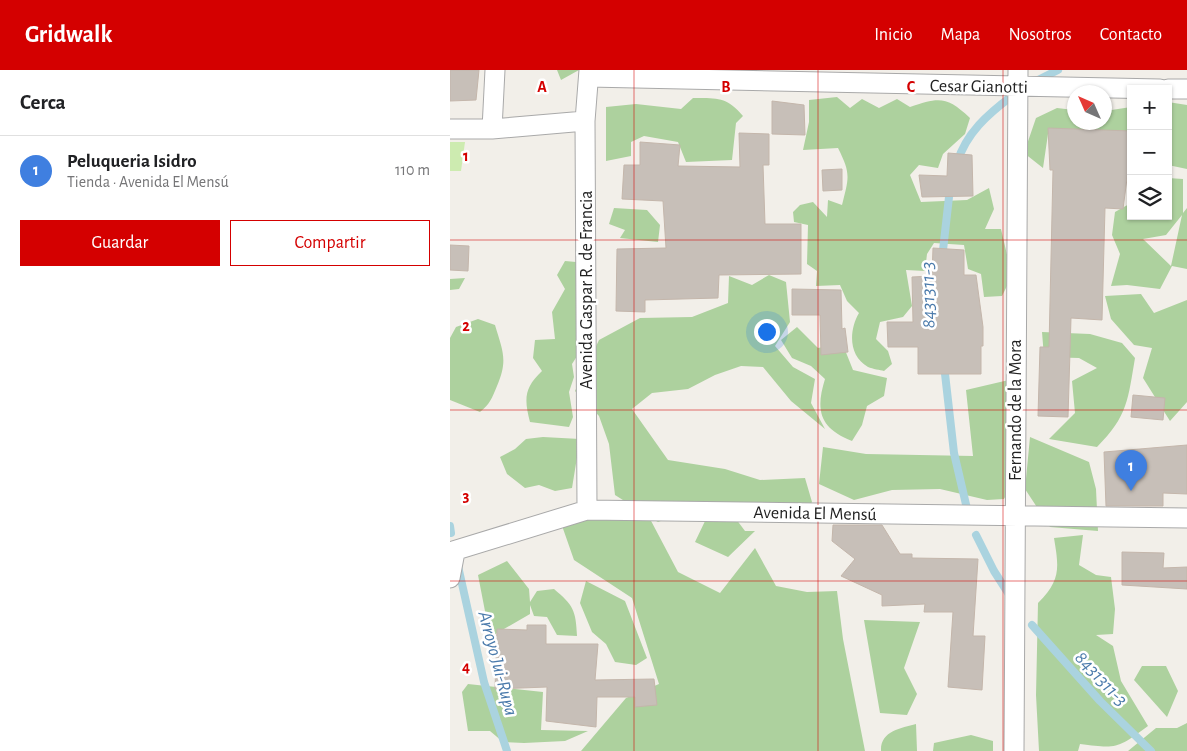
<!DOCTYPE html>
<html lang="es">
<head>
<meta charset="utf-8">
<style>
	body { margin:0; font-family:"Alegreya Sans",sans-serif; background:#f2f2f2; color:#202124 }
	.controls { position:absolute; right:15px; top:15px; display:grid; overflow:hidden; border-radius:0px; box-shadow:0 1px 4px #0004 }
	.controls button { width:45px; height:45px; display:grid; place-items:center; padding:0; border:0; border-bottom:1px solid #e0e0e0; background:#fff; color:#202124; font:25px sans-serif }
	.compass { position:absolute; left:617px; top:15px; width:45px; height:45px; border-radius:50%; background:#fff; box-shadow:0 1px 4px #0004; rotate:315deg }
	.you { position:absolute; left:316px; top:261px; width:18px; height:18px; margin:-12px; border:4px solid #fff; border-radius:50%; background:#1a73e8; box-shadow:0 0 0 8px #1a73e833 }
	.badge { display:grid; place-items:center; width:32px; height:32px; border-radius:50%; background:#d40000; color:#fff; font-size:16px; font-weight:700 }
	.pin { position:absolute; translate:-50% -41px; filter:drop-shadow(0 1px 2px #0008) }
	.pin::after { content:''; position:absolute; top:26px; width:18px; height:15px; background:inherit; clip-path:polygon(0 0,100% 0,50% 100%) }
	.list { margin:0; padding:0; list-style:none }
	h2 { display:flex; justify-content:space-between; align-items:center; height:65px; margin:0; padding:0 20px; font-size:21px }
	h2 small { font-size:16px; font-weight:400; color:#757577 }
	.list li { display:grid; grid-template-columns:32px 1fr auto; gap:15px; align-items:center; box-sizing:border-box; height:70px; padding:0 20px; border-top:1px solid #e0e0e0 }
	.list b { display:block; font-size:19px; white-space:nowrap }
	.list p { margin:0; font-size:16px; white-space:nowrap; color:#757577 }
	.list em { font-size:16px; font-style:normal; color:#757577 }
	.actions { display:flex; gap:10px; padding:15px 20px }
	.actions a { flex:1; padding:11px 0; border:1px solid #d40000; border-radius:0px; text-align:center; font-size:18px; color:#d40000 }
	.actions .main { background:#d40000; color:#fff }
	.icon { flex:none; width:28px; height:28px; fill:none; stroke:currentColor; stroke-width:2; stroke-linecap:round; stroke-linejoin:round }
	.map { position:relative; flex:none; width:737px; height:681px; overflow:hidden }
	header { display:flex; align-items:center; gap:30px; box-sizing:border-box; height:70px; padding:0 25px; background:#d40000; color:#fff }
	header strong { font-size:24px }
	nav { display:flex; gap:28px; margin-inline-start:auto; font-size:18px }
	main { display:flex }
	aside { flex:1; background:#fff }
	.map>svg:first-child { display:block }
	.grass { fill:#cdebb0 }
	.forest { fill:#add19e; fill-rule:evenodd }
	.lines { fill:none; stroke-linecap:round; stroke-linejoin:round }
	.stream { stroke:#aad3df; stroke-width:8 }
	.building { fill:#c7bfb8; stroke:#c4b6ab }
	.minor-casing { stroke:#a9a9a9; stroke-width:21 }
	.minor { stroke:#fff; stroke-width:19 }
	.grid { fill:none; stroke:#d40000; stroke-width:1; stroke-opacity:0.55 }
	.labels { text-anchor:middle; stroke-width:5; stroke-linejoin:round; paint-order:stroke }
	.street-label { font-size:18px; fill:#222; stroke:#fff }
	.water-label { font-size:19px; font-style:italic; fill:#4a7aab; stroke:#fff }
	.grid-label { font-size:16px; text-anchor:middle; font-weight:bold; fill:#d40000; stroke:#fff; stroke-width:5; stroke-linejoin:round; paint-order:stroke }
</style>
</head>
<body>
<header>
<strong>Gridwalk</strong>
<nav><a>Inicio</a><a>Mapa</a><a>Nosotros</a><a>Contacto</a></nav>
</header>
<main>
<aside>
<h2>Cerca<small></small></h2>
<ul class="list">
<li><span class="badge" style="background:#3f7fe0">1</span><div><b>Peluqueria Isidro</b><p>Tienda · Avenida El Mensú</p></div><em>110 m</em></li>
</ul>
<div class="actions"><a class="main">Guardar</a><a>Compartir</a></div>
</aside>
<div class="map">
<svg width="737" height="681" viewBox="0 0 737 681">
	<rect width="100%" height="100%" fill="#f2efe9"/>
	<path class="grass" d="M0,72H15L11,101H0Z"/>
	<path class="forest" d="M107,0H129L111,10Z
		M387,27L400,38L412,29L429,38L447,29L460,37C489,27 497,26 520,48L515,64L493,84L488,98L469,95L460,105L471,132L517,130L539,118L544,139L535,159H551L562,206L552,226L534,227L531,204L518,199L514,175L484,173L477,184L475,201L456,200L462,236L453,247L430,252L426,269L438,281L442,294L434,301C430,300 423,299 418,297C398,286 399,260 409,243L397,231L390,215L366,216L367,201L357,194L358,155L344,152L343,142L350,135L363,132L377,147L378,130L392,135C399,107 401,104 388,78L353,80L359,52V30Z
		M243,28C268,28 277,27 293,46L286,53L282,90L236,92L228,72L194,66L181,72V86L156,91V37L186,34L231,39Z
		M718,32L737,35V99L718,95Z
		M681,37V76L598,64L593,98L574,83L586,48L607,38L624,40V52H654L655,41Z
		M718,108L733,109V143L737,138V199L722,196L710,219L677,215L661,216L670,184L662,165L665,142L681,133V146H718ZM732,145L721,196L693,169L716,165Z
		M164,138L197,140L210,155L208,172L170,168L175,160L159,154Z
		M115,191L126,192L134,210L131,280L122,294L124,307L119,322L123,347L119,357L80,352C74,329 74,318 92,301L83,288L85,270L105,269L102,242L115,219L107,205Z
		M319,205L336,212L340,252L325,276L343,297L365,309L361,333L375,359L341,331L313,297L291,296L265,305L238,319L202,323L182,339L218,390L275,399L310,410L355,408L362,432L351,451L264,432L208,452L199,447L228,502L270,523L305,478L326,516L357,522L387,521L393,569L415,681H131L176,628L209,614L182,528L124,490L110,450L195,444L165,425L159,374L149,346L125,321L149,270L190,248L242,247L278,233L279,206L302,215Z
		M15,208L9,219L0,220V209Z
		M691,224L704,243L737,230V332L720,351L693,308L702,278L684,275L661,249L655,226Z
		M28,249L45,255C53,282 58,290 47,316C42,328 40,334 30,342L0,330V268L6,257Z
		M347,257L368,278L388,274L395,280L403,300L437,308L434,326L417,336L412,355L402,371C370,358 365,341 375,309L361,296L342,288L331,270Z
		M592,262L640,264L672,273L685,288C678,329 678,346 647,377L599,369L625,343L622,311L647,298L629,288L594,287Z
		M563,309L562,414L554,429L537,430L490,419L442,420L404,430L369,414L373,377L416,384L523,386L516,320Z
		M93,367L130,369L122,418L105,421L89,415L75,418L57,404L50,387L65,379L76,369Z
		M580,367L639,392L646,419L648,461L600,457L575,419Z
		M283,445L295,461H305L278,487L245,472L256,449Z
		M633,465L629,495L646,505L661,507L665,539L663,564L646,565L663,576L671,611L698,656C668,678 668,679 630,674L628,681H589L586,625L588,533C611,510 609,498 604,468Z
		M57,491L79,519L80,532L87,521L104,519C123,535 126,540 127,566L107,565L97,547L84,546L80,535V544L40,567L28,505Z
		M136,511L175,531L197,588L186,595L165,592L156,574L142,562L130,533Z
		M414,550L470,552L454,598L467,624L457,645L430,643Z
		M692,596H716L728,621L717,647L684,610Z
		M18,614L93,622L91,660L138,661L115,671L74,673L53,672L40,661H18L12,622Z
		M737,653V681H678L706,658H727Z
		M466,654L467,681H431C430,661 451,658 466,654Z
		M521,665L543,671V681H483L484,673Z"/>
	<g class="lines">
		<path class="stream" d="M586,11L608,0
			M507,93C516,63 538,44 562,26
			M492,189L500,118
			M494,295L504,383L518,443
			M0,456L1,463
			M526,465L544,501L560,526
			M8,496L34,612L57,681
			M582,555L650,631L701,681"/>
	</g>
	<path class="building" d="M0,0H29L26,30L0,31Z
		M322,31L354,35L355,65L322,64Z
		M598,58L681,61V101H678L673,139L655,138L652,250L621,248L618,347L588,346L590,277H599L603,100H600Z
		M289,63L319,64V95H313L315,154H351V204L269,205L268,228L195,230V242L166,241L167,179L216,178L213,131L172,129L174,95H190V72L230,75L228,96L290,97Z
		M498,83L522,85L523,126L472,127L469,105L497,106Z
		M392,99V120L373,121L372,100Z
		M0,175L19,176L18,201L0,200Z
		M483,178L514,180V205H526L533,257V276H531V304H468V277H438L437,252H463L462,207L482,206Z
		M342,219L391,220L392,259L395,258L398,282L371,285L370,245H342Z
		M683,325L715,328L713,350L681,347Z
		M737,375V424L713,423V436H656L654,382Z
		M383,455H432L450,484H462V488L528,489L523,566H535L532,620L498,617L503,542H474L475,534L432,536V525L391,506L405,489L382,471Z
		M672,482L714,483L713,498L737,497V519L672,515Z
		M77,555H96V574H148L145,610L204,609L207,635L185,637V627H147L146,657L96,651L97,617L45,619L47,559L77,560Z"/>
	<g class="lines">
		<defs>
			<path id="minor" d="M139,7L710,19
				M718,19H737
				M0,59H42L135,51
				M42,59L45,0
				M137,440L135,51L139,0
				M0,482L137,440L737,448
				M0,508L5,482
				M564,681L568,0"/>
		</defs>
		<use href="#minor" class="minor-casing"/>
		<use href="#minor" class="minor"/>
	</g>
	<path class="grid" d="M184,0V681M368,0V681M553,0V681M0,170H737M0,340H737M0,511H737"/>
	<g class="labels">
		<g class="street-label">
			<text transform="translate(529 16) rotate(1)" y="6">Cesar Gianotti</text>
			<text transform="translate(136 220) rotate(-90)" y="6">Avenida Gaspar R. de Francia</text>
			<text transform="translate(565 340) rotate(-90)" y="6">Fernando de la Mora</text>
			<text transform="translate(365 443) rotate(1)" y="6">Avenida El Mensú</text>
		</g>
		<g class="water-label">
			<text transform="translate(477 225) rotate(-91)" y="7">8431311-3</text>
			<text transform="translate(49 593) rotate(75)" y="7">Arroyo Jui-Rupa</text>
			<text transform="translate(652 608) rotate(47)" y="7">8431311-3</text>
		</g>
	</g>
	<g class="grid-label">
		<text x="92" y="22">A</text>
		<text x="276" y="22">B</text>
		<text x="461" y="22">C</text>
		<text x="16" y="91">1</text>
		<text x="16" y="261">2</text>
		<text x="16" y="431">3</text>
		<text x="16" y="602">4</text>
	</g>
</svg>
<div class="controls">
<button>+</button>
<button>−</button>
<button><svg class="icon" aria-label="layers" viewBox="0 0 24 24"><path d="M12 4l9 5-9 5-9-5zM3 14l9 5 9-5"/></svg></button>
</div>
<svg class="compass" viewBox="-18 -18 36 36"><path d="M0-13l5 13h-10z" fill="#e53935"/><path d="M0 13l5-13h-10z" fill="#757577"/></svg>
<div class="you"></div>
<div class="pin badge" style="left:681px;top:421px;background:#3f7fe0">1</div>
</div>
</main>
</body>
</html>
